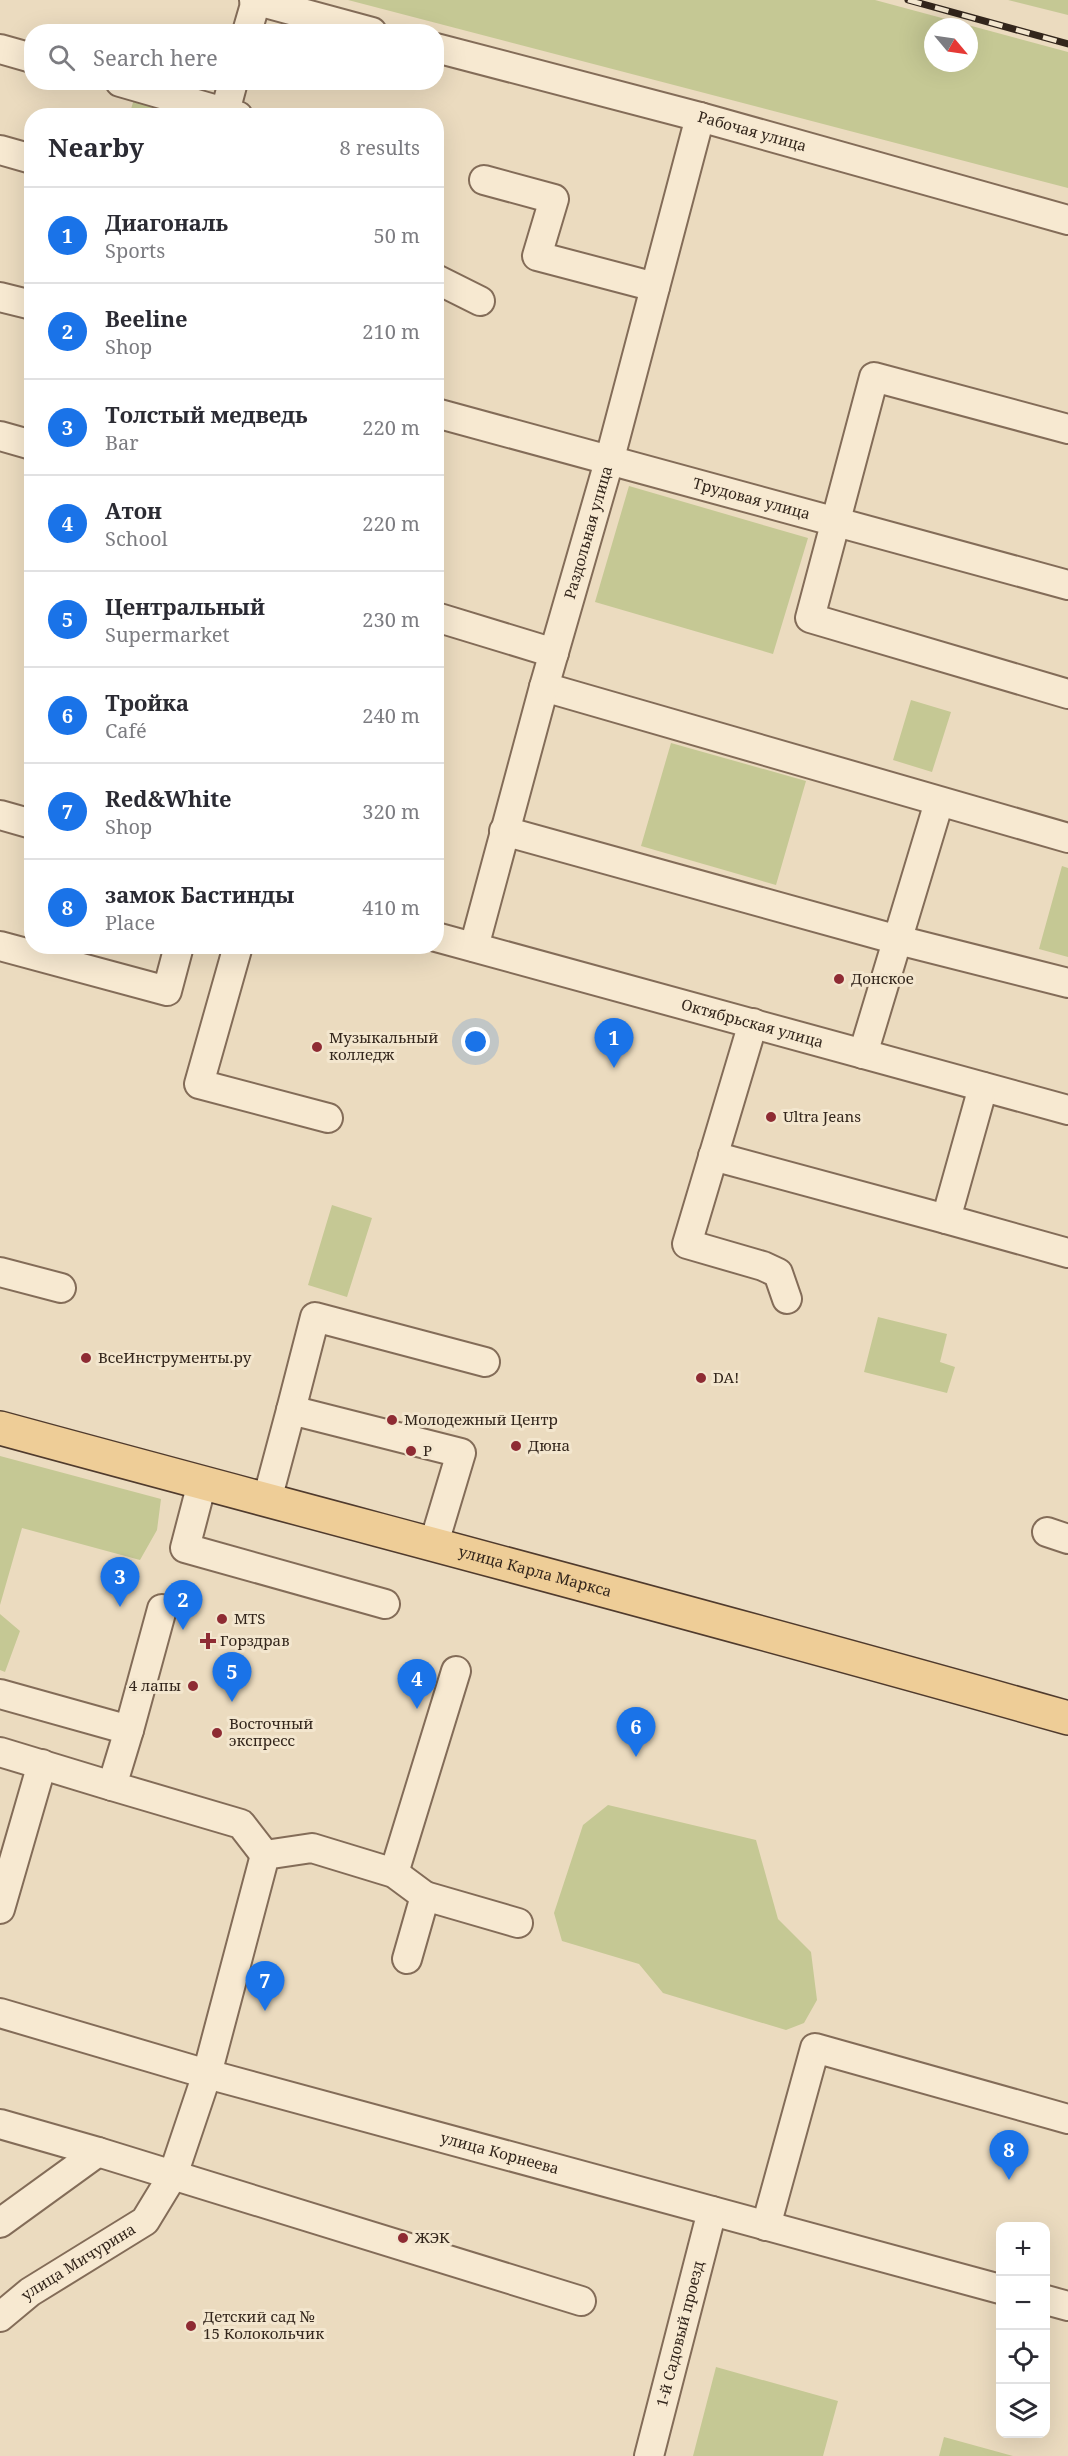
<!DOCTYPE html>
<html lang="en">
<head>
<meta charset="utf-8">
<style>
	body { margin:0; font-family:"Noto Serif",serif; background:#f7f7f7; color:#2b2b33 }
	.controls { position:absolute; right:18px; bottom:18px; display:grid; overflow:hidden; border-radius:12px; box-shadow:0 6px 24px #0002 }
	.controls button { width:54px; height:54px; display:grid; place-items:center; padding:0; border:0; border-bottom:2px solid #e1e1e2; background:#fff; color:#2b2b33; font:30px sans-serif }
	.compass { position:absolute; left:924px; top:18px; width:54px; height:54px; border-radius:50%; background:#fff; box-shadow:0 6px 24px #0002; rotate:119deg }
	.you { position:absolute; left:476px; top:1042px; width:21px; height:21px; margin:-15px; border:4px solid #fff; border-radius:50%; background:#1a73e8; box-shadow:0 0 0 9px #1a73e833 }
	.badge { display:grid; place-items:center; width:39px; height:39px; border-radius:50%; background:#1a73e8; color:#fff; font-size:20px; font-weight:700 }
	.pin { position:absolute; translate:-50% -50px; filter:drop-shadow(0 2px 3px #0008) }
	.pin::after { content:''; position:absolute; top:32px; width:21px; height:18px; background:inherit; clip-path:polygon(0 0,100% 0,50% 100%) }
	.list { margin:0; padding:0; list-style:none }
	h2 { display:flex; justify-content:space-between; align-items:center; height:78px; margin:0; padding:0 24px; font-size:26px }
	h2 small { font-size:20px; font-weight:400; color:#7c7c81 }
	.list li { display:grid; grid-template-columns:39px 1fr auto; gap:18px; align-items:center; box-sizing:border-box; height:96px; padding:0 24px; border-top:2px solid #e1e1e2 }
	.list b { display:block; font-size:22px; white-space:nowrap }
	.list p { margin:0; font-size:20px; white-space:nowrap; color:#7c7c81 }
	.list em { font-size:20px; font-style:normal; color:#7c7c81 }
	.icon { flex:none; width:33px; height:33px; fill:none; stroke:currentColor; stroke-width:2; stroke-linecap:round; stroke-linejoin:round }
	.map { position:relative; flex:none; width:1068px; height:2456px; overflow:hidden }
	.search { position:absolute; background:#fff; box-shadow:0 6px 24px #0002; left:24px; top:24px; width:420px; height:66px; display:flex; align-items:center; gap:15px; box-sizing:border-box; padding:0 21px; border-radius:24px; color:#7c7c81; font-size:22px }
	.panel { position:absolute; background:#fff; box-shadow:0 6px 24px #0002; left:24px; top:108px; width:420px; height:846px; border-radius:24px }
	.map>svg:first-child { display:block }
	.green { fill:#c5c894; fill-rule:evenodd }
	.lines { fill:none; stroke-linecap:round; stroke-linejoin:round }
	.minor-casing { stroke:#836c58; stroke-width:32 }
	.major-casing { stroke:#503b2d; stroke-width:36 }
	.minor { stroke:#f7e9d1; stroke-width:28 }
	.major { stroke:#eecd97; stroke-width:33 }
	.rail-casing { stroke:#33261c; stroke-width:7 }
	.rail { stroke:#f3e6ce; stroke-width:4.5; stroke-dasharray:14; stroke-linecap:butt }
	.poi-dot { fill:#8e2b33; stroke:#f3e6ce; stroke-width:2 }
	.labels { text-anchor:middle; stroke-width:6; stroke-linejoin:round; paint-order:stroke }
	.street-label { font-size:15px; fill:#33261c; stroke:#f3e6ce }
	.poi-label { font-size:15px; fill:#33261c; stroke:#f3e6ce; text-anchor:start }
</style>
</head>
<body>
<div class="map">
<svg width="1068" height="2456" viewBox="0 0 1068 2456">
	<rect width="100%" height="100%" fill="#ebdbbf"/>
	<path class="green" d="M348,0H875L1068,52V188ZM933,27H969V63H933Z
		M1008,0H1068V15Z
		M134,99L193,116H129Z
		M629,486L808,538L773,654L595,602Z
		M911,700L951,712L932,772L893,760Z
		M671,743L806,781L776,885L641,846Z
		M1062,866L1068,868V957L1039,949Z
		M332,1205L372,1218L347,1297L308,1285Z
		M878,1317L947,1334L940,1362L955,1367L947,1393L864,1372Z
		M0,1456L161,1499L157,1530L140,1560L22,1528L0,1605Z
		M0,1614L20,1631L5,1672L0,1670Z
		M608,1805L756,1840L778,1919L811,1952L817,2000L804,2023L786,2030L663,1993L639,1964L562,1941L554,1913L583,1825Z
		M716,2367L838,2401L823,2456H693Z
		M944,2437L1013,2456H939Z"/>
	<g class="lines">
		<defs>
			<g id="minor">
				<path d="M254,0L372,32"/>
				<path d="M247,32L256,1"/>
				<path id="s1" d="M436,48L700,117L1068,220"/>
				<path d="M0,49L32,58"/>
				<path d="M120,82L238,116"/>
				<path d="M225,112L233,82"/>
				<path d="M0,150L32,159"/>
				<path d="M484,180L554,199L537,256L655,287"/>
				<path d="M436,279L480,301"/>
				<path d="M0,297L32,305"/>
				<path id="s2" d="M436,413L1068,585"/>
				<path d="M1068,429L874,377L810,618L1068,694"/>
				<path d="M0,436L32,445"/>
				<path d="M436,617L554,653"/>
				<path d="M544,687L1068,838"/>
				<path d="M0,815L32,824"/>
				<path d="M504,831L898,940L1068,983"/>
				<path id="s3" d="M436,937L1068,1110"/>
				<path d="M0,946L167,991L179,946"/>
				<path d="M238,946L199,1084L328,1118"/>
				<path id="s4" d="M474,947L544,687L610,458L700,117"/>
				<path d="M753,1023L687,1244L763,1266L778,1273L787,1299"/>
				<path d="M863,1054L939,802"/>
				<path d="M983,1087L946,1219L1068,1253"/>
				<path d="M713,1156L946,1219"/>
				<path d="M0,1272L61,1288"/>
				<path d="M291,1410L315,1317L485,1362"/>
				<path d="M202,1483L185,1548L385,1604"/>
				<path d="M267,1500L291,1410L461,1453L434,1543"/>
				<path d="M1047,1532L1068,1539"/>
				<path d="M0,1694L129,1730L112,1786L241,1824L265,1855"/>
				<path d="M129,1730L162,1609"/>
				<path d="M0,1752L112,1786"/>
				<path d="M394,1873L456,1671"/>
				<path d="M425,1896L518,1923"/>
				<path d="M0,1909L42,1764"/>
				<path id="s5" d="M0,2013L207,2074L1000,2289"/>
				<path d="M0,2124L98,2152L0,2223"/>
				<path d="M98,2152L581,2301"/>
				<path d="M766,2226L815,2048L1068,2119"/>
				<path d="M1046,2300L1068,2306"/>
				<path id="s6" d="M0,2317L30,2292L145,2221L173,2175L207,2074L265,1855L312,1848L394,1873L425,1896L407,1959"/>
				<path id="s7" d="M649,2456L712,2211"/>
			</g>
			<g id="major">
				<path id="s8" d="M0,1428C356,1525 713,1617 1068,1718"/>
			</g>
		</defs>
		<use href="#minor" class="minor-casing"/>
		<use href="#major" class="major-casing"/>
		<use href="#minor" class="minor"/>
		<use href="#major" class="major"/>
		<defs>
			<path id="rail" d="M908,0L1068,44"/>
		</defs>
		<use href="#rail" class="rail-casing"/>
		<use href="#rail" class="rail"/>
	</g>
	<g class="poi-dot">
		<circle cx="839" cy="979" r="6"/>
		<circle cx="317" cy="1047" r="6"/>
		<circle cx="771" cy="1117" r="6"/>
		<circle cx="86" cy="1358" r="6"/>
		<circle cx="701" cy="1378" r="6"/>
		<circle cx="392" cy="1420" r="6"/>
		<circle cx="516" cy="1446" r="6"/>
		<circle cx="411" cy="1451" r="6"/>
		<circle cx="222" cy="1619" r="6"/>
		<path d="M205 1632h6v6h6v6h-6v6h-6v-6h-6v-6h6z"/>
		<circle cx="193" cy="1686" r="6"/>
		<circle cx="217" cy="1733" r="6"/>
		<circle cx="403" cy="2238" r="6"/>
		<circle cx="191" cy="2326" r="6"/>
	</g>
	<g class="labels">
		<g class="street-label">
			<text dy="5" stroke="none"><textPath href="#s1" startOffset="327">Рабочая улица</textPath></text>
			<text dy="5" stroke="none"><textPath href="#s2" startOffset="327">Трудовая улица</textPath></text>
			<text dy="5" stroke="none"><textPath href="#s4" startOffset="430">Раздольная улица</textPath></text>
			<text dy="5" stroke="none"><textPath href="#s3" startOffset="328">Октябрьская улица</textPath></text>
			<text dy="5" stroke="none"><textPath href="#s8" startOffset="554">улица Карла Маркса</textPath></text>
			<text dy="5" stroke="none"><textPath href="#s5" startOffset="519">улица Корнеева</textPath></text>
			<text dy="5" stroke="none"><textPath href="#s6" startOffset="96">улица Мичурина</textPath></text>
			<text dy="5" stroke="none"><textPath href="#s7" startOffset="126">1-й Садовый проезд</textPath></text>
		</g>
		<g class="poi-label">
			<text x="851" y="984">Донское</text>
			<text x="329" y="1043">Музыкальный<tspan x="329" dy="17">колледж</tspan></text>
			<text x="783" y="1122">Ultra Jeans</text>
			<text x="98" y="1363">ВсеИнструменты.ру</text>
			<text x="713" y="1383">DA!</text>
			<text x="404" y="1425">Молодежный Центр</text>
			<text x="528" y="1451">Дюна</text>
			<text x="423" y="1456">P</text>
			<text x="234" y="1624">MTS</text>
			<text x="220" y="1646">Горздрав</text>
			<text x="181" y="1691" text-anchor="end">4 лапы</text>
			<text x="229" y="1729">Восточный<tspan x="229" dy="17">экспресс</tspan></text>
			<text x="415" y="2243">ЖЭК</text>
			<text x="203" y="2322">Детский сад №<tspan x="203" dy="17">15 Колокольчик</tspan></text>
		</g>
	</g>
</svg>
<div class="controls">
<button>+</button>
<button>−</button>
<button><svg class="icon" aria-label="locate" viewBox="0 0 24 24"><circle cx="12" cy="12" r="6"/><path d="M12 2v4M12 18v4M2 12h4M18 12h4"/></svg></button>
<button><svg class="icon" aria-label="layers" viewBox="0 0 24 24"><path d="M12 4l9 5-9 5-9-5zM3 14l9 5 9-5"/></svg></button>
</div>
<svg class="compass" viewBox="-18 -18 36 36"><path d="M0-13l5 13h-10z" fill="#e53935"/><path d="M0 13l5-13h-10z" fill="#7c7c81"/></svg>
<div class="you"></div>
<div class="pin badge" style="left:614px;top:1068px">1</div>
<div class="pin badge" style="left:183px;top:1630px">2</div>
<div class="pin badge" style="left:120px;top:1607px">3</div>
<div class="pin badge" style="left:417px;top:1709px">4</div>
<div class="pin badge" style="left:232px;top:1702px">5</div>
<div class="pin badge" style="left:636px;top:1757px">6</div>
<div class="pin badge" style="left:265px;top:2011px">7</div>
<div class="pin badge" style="left:1009px;top:2180px">8</div>
<div class="search"><svg class="icon" aria-label="search" viewBox="0 0 24 24"><circle cx="10" cy="10" r="6"/><path d="M15 15l6 6"/></svg>Search here</div>
<section class="panel">
<h2>Nearby<small>8 results</small></h2>
<ul class="list">
<li><span class="badge">1</span><div><b>Диагональ</b><p>Sports</p></div><em>50 m</em></li>
<li><span class="badge">2</span><div><b>Beeline</b><p>Shop</p></div><em>210 m</em></li>
<li><span class="badge">3</span><div><b>Толстый медведь</b><p>Bar</p></div><em>220 m</em></li>
<li><span class="badge">4</span><div><b>Атон</b><p>School</p></div><em>220 m</em></li>
<li><span class="badge">5</span><div><b>Центральный</b><p>Supermarket</p></div><em>230 m</em></li>
<li><span class="badge">6</span><div><b>Тройка</b><p>Café</p></div><em>240 m</em></li>
<li><span class="badge">7</span><div><b>Red&amp;White</b><p>Shop</p></div><em>320 m</em></li>
<li><span class="badge">8</span><div><b>замок Бастинды</b><p>Place</p></div><em>410 m</em></li>
</ul>
</section>
</div>
</body>
</html>
